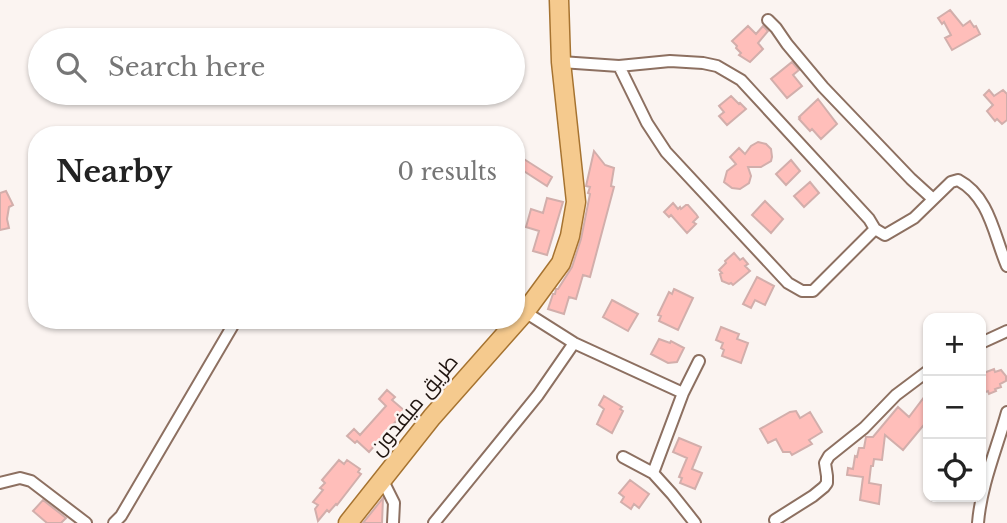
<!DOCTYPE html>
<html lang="en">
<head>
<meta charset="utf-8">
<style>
	body { margin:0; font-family:"Libre Baskerville",Cairo,serif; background:#f2f2f2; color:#222 }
	.controls { position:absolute; right:21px; bottom:21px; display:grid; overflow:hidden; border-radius:14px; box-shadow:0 2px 5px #0004 }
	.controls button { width:63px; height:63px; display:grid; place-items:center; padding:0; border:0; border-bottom:2px solid #e0e0e0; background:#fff; color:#222; font:35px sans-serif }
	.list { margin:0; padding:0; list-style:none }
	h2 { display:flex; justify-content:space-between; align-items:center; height:91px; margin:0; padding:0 28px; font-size:30px }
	h2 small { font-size:23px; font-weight:400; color:#767676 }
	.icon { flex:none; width:38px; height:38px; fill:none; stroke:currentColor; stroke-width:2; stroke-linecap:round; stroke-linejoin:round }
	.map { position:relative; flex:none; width:1007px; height:523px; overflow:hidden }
	.search { position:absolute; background:#fff; box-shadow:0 2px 5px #0004; left:28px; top:28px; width:497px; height:77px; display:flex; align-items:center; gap:18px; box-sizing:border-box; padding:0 24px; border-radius:38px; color:#767676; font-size:26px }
	.panel { position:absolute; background:#fff; box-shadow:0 2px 5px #0004; left:28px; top:126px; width:497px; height:203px; border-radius:28px }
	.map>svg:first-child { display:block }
	.building { fill:#ffbeba; stroke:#d2aeab; stroke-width:2 }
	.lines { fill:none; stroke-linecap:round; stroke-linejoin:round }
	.minor-casing { stroke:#8d7061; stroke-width:14 }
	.primary-casing { stroke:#a67330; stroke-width:21 }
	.minor { stroke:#fff; stroke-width:10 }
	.primary { stroke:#f5ca8e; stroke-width:18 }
	.labels { text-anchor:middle; stroke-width:5; stroke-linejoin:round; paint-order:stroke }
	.street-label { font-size:21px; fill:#1f140f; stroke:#fbf4f1 }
</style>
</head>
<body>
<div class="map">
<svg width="1007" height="523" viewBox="0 0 1007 523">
	<rect width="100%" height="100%" fill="#fbf4f1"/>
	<path class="building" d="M950,10L963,26L970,21L974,27L976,26L980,34L952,50L945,38L951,35L944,22L942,24L938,18Z
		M748,26L756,34L763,26L768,31L758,43L763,49L750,62L739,55L741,53L736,48L737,46L732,41Z
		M792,62L799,70L793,75L802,86L787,98L771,79Z
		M989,90L994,96L1003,90L1007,94V120L1002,124L997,119L995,121L987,111L993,105L984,95Z
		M731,96L739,104L740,103L746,109L727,125L719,116L724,112L719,106Z
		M818,99L837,124L821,139L812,129L810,131L799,119L800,118L799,117Z
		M758,142L766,144L771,149L772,157L771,161L761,167H748L751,176L749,183L740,189L732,188L724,182L727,171L736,164L730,157L739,148L745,154L751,146Z
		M594,151L605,165L614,168L611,186L614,187L590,277L583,275L576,299L569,297L564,314L548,309L553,294H555L556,289H558L572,267L581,239L590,194L588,193L590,187L586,186Z
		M516,154L552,177L547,186L516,166Z
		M791,160L800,171L786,185L776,174Z
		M810,182L819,193L804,207L794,196Z
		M6,191L13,205L9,207L7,219L9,228L0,230V193Z
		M547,198L563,202L547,255L533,251L539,231L526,227L531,209L543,213Z
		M765,201L783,219L771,233L752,215Z
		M673,203L678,209L680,207L681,209L686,205H688L696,214L698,217L693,222L696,224L687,233L671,215L669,217L664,212Z
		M734,253L740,260L743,258L748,264L745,266L750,271L733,285L731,283L729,284L722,281L720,274L722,273L719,270L726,263L725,261Z
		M757,277L774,286L765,305L755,300L751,308L743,304Z
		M674,289L693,298L678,330L659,321L661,316L658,315L669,292L672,294Z
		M612,300L638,314L628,331L603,317Z
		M721,327L739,334L737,339L748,343L741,363L722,356L724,350L721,348L723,343L716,340Z
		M659,339L670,343L671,341L684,348L677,362L668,363L651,354Z
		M994,369L995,372L1001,370L1006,376V381L1000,384L1001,387L995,389L996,391L989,394L988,391L983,393L981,387V374Z
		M387,390L395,397L392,400L405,411L369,452L357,441L355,443L347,436L354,429L360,435L386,406L379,399Z
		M928,392V420L903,450L885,435L882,460L874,459L873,466H871L869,483L881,485L879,504L860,500L863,477L847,475L848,468L853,469L855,456L857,457L859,448H864L866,437H873L898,407L909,417Z
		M604,396L622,407L620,409L623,411L612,433L597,424L604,409L599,405Z
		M796,411L800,418L810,412L822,432L809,440L812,444L792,455L790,452H783L776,439L768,443L760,429L790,412Z
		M679,438L701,447L692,469L702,473L695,489L680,483L682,478L679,477L687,458L673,452Z
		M339,460L344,464L347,460L360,469L358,472L361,474L337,505L336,504L329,512L327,510L318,521L315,509L318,505L313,502L323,490L320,488L325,483L322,480Z
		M630,480L649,494L639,508L634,504L631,509L621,502L624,497L619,493Z
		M383,498L382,523H363Z
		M43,500L66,518L61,523H47L33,511Z"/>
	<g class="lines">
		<defs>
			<path id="minor" d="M768,20L776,28L787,44L823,87L911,179L933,199
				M561,62L619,66L670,61L703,63L717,66L741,80L869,219L875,229L885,235L914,218L951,182L958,180C990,197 994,236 1007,266
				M619,66L647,123L666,152L788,283L802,291H813L875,229
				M525,312L574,343L683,393
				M981,343L1007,331
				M623,457L653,473
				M382,479L394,503L393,523
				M0,483L20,478L31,481L86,523
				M775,520L813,496L824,487L827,483V476L825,463L829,456L864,428L896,395L928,371
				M114,523L121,516L236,320
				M434,523L538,395L574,343
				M695,523L672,494L653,473L683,393L699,361
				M978,523C981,485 997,448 1007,412"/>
			<path id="primary" d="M348,523L432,417L525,312L561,263L570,236L576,202L561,62L559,0"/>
		</defs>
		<use href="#minor" class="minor-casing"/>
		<use href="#primary" class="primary-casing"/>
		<use href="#minor" class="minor"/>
		<use href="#primary" class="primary"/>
	</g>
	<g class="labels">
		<g class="street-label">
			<text transform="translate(414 405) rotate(-50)" y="7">طريق ميفدون</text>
		</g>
	</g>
</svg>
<div class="controls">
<button>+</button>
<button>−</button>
<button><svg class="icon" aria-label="locate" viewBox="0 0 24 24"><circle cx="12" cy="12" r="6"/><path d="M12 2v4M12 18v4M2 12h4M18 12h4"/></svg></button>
</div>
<div class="search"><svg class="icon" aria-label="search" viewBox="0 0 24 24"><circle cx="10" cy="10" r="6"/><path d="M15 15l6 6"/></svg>Search here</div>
<section class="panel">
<h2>Nearby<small>0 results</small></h2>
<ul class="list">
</ul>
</section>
</div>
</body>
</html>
